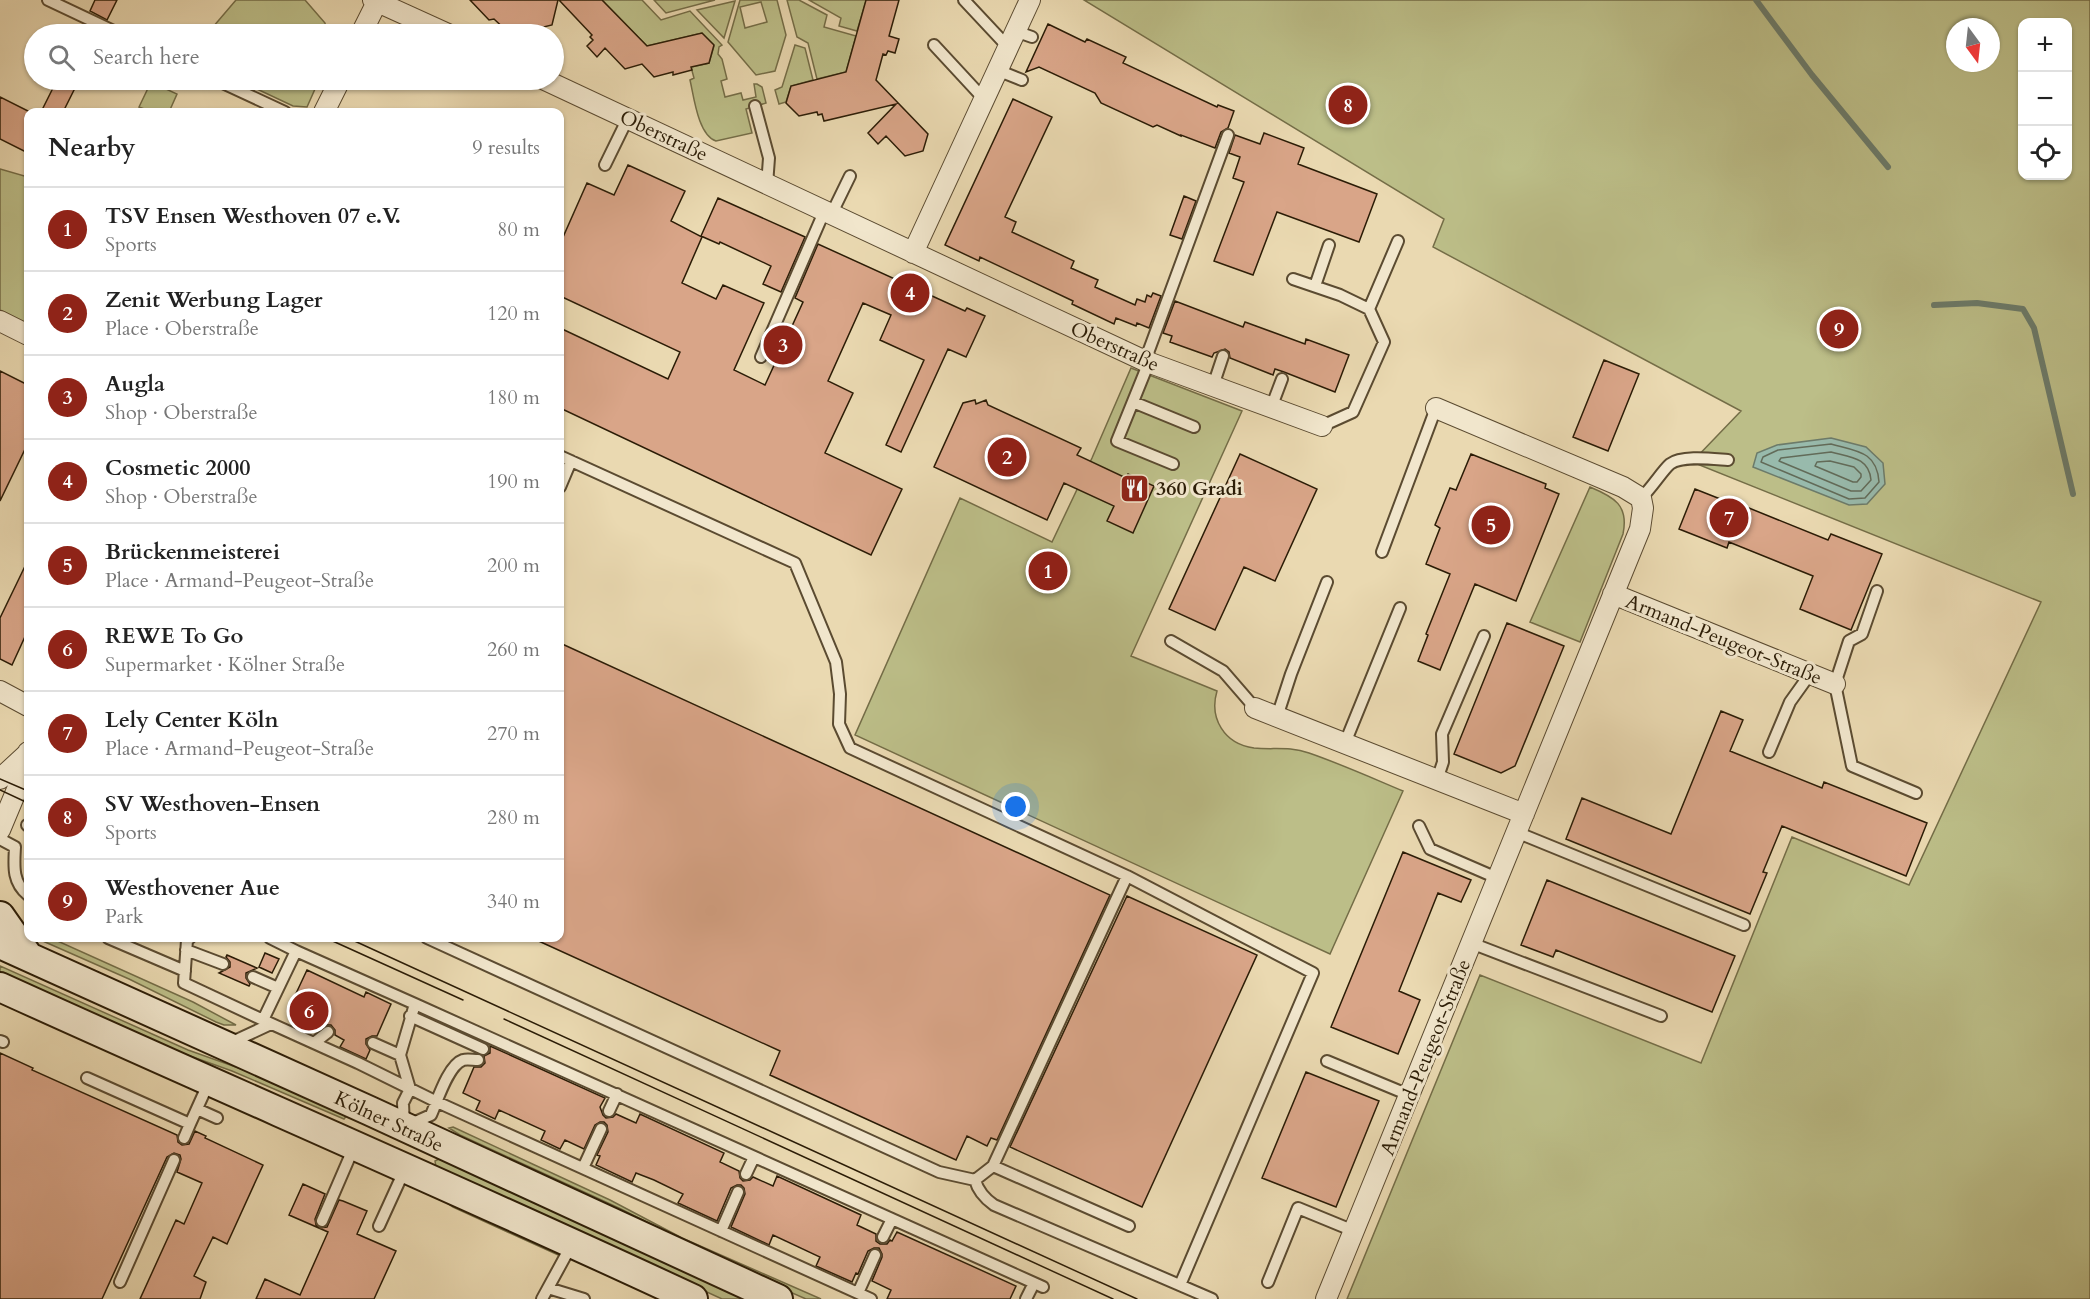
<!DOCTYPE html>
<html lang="en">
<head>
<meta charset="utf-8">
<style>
	body { margin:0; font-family:Cardo,serif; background:#f6f6f6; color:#222 }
	.controls { position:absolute; right:18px; top:18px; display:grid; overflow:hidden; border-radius:12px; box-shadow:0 2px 4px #0004 }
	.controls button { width:54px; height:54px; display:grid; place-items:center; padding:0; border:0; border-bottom:2px solid #e0e0e0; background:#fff; color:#222; font:30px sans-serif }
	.compass { position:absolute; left:1946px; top:18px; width:54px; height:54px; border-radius:50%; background:#fff; box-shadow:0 2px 4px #0004; rotate:165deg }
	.you { position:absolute; left:1016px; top:807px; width:21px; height:21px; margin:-15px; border:4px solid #fff; border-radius:50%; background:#1a73e8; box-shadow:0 0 0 9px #1a73e833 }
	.badge { display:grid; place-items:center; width:39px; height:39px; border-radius:50%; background:#8f2418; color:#fff; font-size:20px; font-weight:700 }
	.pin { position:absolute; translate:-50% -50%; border:3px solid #fff; box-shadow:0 2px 6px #0006 }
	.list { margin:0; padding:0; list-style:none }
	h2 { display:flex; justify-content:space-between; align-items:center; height:78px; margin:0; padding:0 24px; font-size:26px }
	h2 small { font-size:20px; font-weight:400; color:#767676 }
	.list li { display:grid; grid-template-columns:39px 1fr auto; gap:18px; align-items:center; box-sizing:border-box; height:84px; padding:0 24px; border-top:2px solid #e0e0e0 }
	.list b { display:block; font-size:22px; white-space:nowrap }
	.list p { margin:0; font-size:20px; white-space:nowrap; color:#767676 }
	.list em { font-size:20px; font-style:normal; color:#767676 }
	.icon { flex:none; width:33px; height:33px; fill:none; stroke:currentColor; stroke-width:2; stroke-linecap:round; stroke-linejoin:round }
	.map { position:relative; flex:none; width:2090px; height:1299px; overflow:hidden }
	.search { position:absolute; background:#fff; box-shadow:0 2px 4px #0004; left:24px; top:24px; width:540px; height:66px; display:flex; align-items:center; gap:15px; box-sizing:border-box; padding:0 21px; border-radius:33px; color:#767676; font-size:22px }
	.panel { position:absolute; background:#fff; box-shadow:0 2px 4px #0004; left:24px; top:108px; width:540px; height:834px; border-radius:12px }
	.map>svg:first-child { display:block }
	.green { fill:#bcbe88; stroke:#746d47; stroke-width:1.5; fill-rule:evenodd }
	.water { fill:#98baac; stroke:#6c7b6a; stroke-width:1.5 }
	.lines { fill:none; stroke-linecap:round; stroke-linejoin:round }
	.shore { stroke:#626b59; stroke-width:1.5 }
	.stream { stroke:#6c7b6a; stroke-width:6 }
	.building { fill:#d9a588; stroke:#2b1c06; stroke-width:1.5 }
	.lane-casing { stroke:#5b4b31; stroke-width:14 }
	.street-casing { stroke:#5b4b31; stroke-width:22 }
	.secondary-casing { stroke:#2b1c06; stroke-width:32 }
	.lane { stroke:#f1e6cc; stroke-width:10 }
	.street { stroke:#f1e6cc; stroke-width:20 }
	.secondary { stroke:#f1e6cc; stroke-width:28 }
	.tram { stroke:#2b1c06; stroke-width:1.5 }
	.labels { text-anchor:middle; stroke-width:6; stroke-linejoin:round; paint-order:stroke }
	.street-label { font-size:20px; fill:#2b1c06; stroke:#f1e6cc }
	.poi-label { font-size:20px; font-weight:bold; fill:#2b1c06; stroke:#f1e6cc; text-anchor:start }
</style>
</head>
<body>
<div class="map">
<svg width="2090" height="1299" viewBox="0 0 2090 1299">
	<rect width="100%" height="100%" fill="#ead9b1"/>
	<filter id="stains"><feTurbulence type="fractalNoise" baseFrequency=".00333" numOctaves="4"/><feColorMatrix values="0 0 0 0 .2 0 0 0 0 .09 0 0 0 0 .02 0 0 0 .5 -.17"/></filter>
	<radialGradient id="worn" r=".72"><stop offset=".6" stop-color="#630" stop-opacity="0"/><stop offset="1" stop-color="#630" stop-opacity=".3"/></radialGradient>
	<path class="green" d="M236,0H305L325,23L327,34H207Z
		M602,0H642L661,20L690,11L722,45L719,47L718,54L722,59L727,79L721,81L725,97L741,93L743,100L756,97L754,84H757L762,87L766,103L746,109L752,133L716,141C698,135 694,97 690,80L694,78L691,67L709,63L714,46L702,33L647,46Z
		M654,0H715L666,13Z
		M740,0H777L786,35L775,71L756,75L728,42ZM761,2L767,22L745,28L740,7Z
		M787,0H799L827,15L824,27L856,36L846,72L817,79L808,43L797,37Z
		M809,0H868L866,1L857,31L839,26L841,18Z
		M1084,0H2090V1299H1347L1480,975L1701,1063L1792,837L1909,885L2041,602L1692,462L1741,411L1433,247L1444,219ZM2022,22H2068V176H2022ZM1955,27H1991V63H1955Z
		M735,1L724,38L697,10Z
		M795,45L805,48L813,80L791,86L786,102L779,104L775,90L782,87Z
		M238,80H319L307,107L293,106Z
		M151,82L177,94L169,112H152L139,107Z
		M0,169L28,177V324L0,310Z
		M1131,368L1242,411L1131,656L1217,691C1209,718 1224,744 1254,748C1273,750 1289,746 1309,753C1341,764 1372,778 1403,791L1330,954L855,735L960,498L1052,542L1092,458Z
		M1590,487C1614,497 1629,505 1623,534L1580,642L1530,622Z
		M36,938H51L193,1002L236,1025H224L216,1022L129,979Z
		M0,966L188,1050L272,1080L347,1115L344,1119L232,1071L162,1046L0,972Z
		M453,1127L610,1200L682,1238L821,1299H806L692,1249L658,1228L621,1209L460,1135L449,1128Z
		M439,1159H442L753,1299H722L436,1167L435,1161Z
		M450,1198L559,1248L558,1255L453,1207L447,1203Z"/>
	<path class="water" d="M1831,438L1866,447L1883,463L1885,484L1867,504L1849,505L1753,467L1757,453L1777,445Z"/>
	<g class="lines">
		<path class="shore" d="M1831,444C1856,451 1877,451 1879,482L1865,498L1849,499L1761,462L1763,457L1778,450Z
			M1831,452C1849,457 1869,457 1871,480L1861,491H1851L1779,461L1781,458Z
			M1830,461L1854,467L1861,474V477L1857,482H1853L1815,466L1817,462Z"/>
		<path class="stream" d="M1756,0L1812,75L1888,167
			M1934,305L1977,303L2023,309L2034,328L2073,494"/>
	</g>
	<path class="building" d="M95,0H117L107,20L90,11Z
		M470,0H558L552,25L515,34H510L494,19L489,20Z
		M559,0H602L647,46L702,33L714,45L709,63L691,67L692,70L673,75V72L654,77L642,64L625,69L605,48L597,57L587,46L593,40L590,37L592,35Z
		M866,0H899L889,36L899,39L895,53L888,51L886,55L883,54L876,80L928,134L923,151L905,156L886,136L878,144L868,133L896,104L824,121L822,114L818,115L817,112L799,116L786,103L791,86L846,72Z
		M1048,24L1085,42L1087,39L1126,57L1123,63L1217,107L1218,105L1234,111L1228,128L1221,132L1215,148L1181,135V136L1157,125L1153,127L1101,103L1095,93L1039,67L1026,72Z
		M83,25L101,33L100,34H79Z
		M57,80H79L63,112H41Z
		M0,97L28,111V153L0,139Z
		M1013,99L1052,117L1005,217L1016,222L1012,232L1074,261L1071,268L1098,280L1095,287L1135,305L1137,299L1145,302L1147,295L1151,297L1153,293L1161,296L1149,328L1137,323L1136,326L1116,318L1114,324L1072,304L1073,301L980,257L979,261L945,245Z
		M1264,133L1304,148L1298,164L1377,194L1359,242L1277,212L1253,275L1214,261L1244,182L1233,178L1240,157L1229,153L1235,135L1260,144Z
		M628,165L685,191L671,221L702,237L682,283L716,299L723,285L764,303L734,370L765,385L803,302L795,298L818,244L965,311L967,308L985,316L966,357L948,349L901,452L886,445L924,360L880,340L891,315L863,303L828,381L853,393L825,453L902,489L871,555L560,408V328L668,379L680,352L560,296V244L587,183L614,195Z
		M1184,196L1196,201L1182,239L1170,235Z
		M718,198L805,237L781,292L763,284L771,266L720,242L719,244L701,236Z
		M1175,301L1243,327L1245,322L1305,344L1306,339L1349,355L1335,392L1284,372L1275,369L1273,375L1230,358L1229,352L1225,349L1214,353L1212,357L1170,342L1172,336L1163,333Z
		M1604,360L1639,374L1608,451L1573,437Z
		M0,371L28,385V443L0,501Z
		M975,400L976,404L986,400L988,405L1081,448L1077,455L1126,478L1128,474L1154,486L1133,533L1107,521L1114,506L1064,483L1047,520L934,467L963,403Z
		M1240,454L1317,489L1275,581L1244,567L1215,630L1169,609Z
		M1471,454L1546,484L1545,488L1559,494L1516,601L1475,584L1440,670L1418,661L1428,635L1426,634L1450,574L1426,564L1440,528L1435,525L1450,488L1456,490Z
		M1695,489L1743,508L1744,506L1828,540L1831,534L1882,554L1851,630L1800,609L1813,576L1729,542L1727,548L1679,529Z
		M28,560V630L12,665L0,659V618Z
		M1507,623L1564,646L1515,766L1501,773L1454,754Z
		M560,643L1110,895L997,1140L991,1138L987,1146L967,1136L956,1160L770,1075L780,1051L532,938H560Z
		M1721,711L1743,720L1730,751L1822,788L1824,782L1927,823L1906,876L1782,826L1763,872L1767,873L1750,914L1566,839L1582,798L1671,834Z
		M1403,852L1471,880L1461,902L1438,893L1399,991L1420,1000L1398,1054L1331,1027Z
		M1547,880L1735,956L1712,1012L1556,950L1553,957L1521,945Z
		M1127,896L1257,955L1142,1207L1010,1147Z
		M265,953L279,959L272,973L259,967Z
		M227,955L257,968L246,973V978L250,984L249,986L219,973L230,967V962L226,957Z
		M307,970L364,997L366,992L391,1004L377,1036H372L366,1039V1044L370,1050L366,1059L340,1047L344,1040L335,1035V1030L331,1025H326L320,1029L316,1027L319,1022L296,1011L299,1005L292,1002Z
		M490,1046L605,1098L600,1107L603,1115L606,1118L613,1117L616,1114L636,1123L640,1114L724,1153L720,1162L739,1171L740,1178L743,1181L750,1180L753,1177L773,1186L777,1176L861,1215L857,1225L876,1234V1241L880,1244H887L890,1240L892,1241L897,1232L1016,1286L1010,1299H887L891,1290L872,1281L882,1257V1254L879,1248H874L868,1251L858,1274L856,1273L852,1282L816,1266L820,1257L773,1235L769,1245L731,1227L745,1194L744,1188L741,1185H737L731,1188L717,1221L678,1203L683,1194L654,1180L636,1173L632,1182L596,1165L600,1156L597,1155L608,1132L607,1125L604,1122H600L595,1125L584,1149L565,1140L560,1149L541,1140L545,1131L499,1110L495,1119L476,1110L480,1101L463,1093L474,1067H481L485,1063L484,1056L490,1053Z
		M0,1053L33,1068L32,1070L177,1135L178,1142L182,1145L189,1144L195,1131L206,1136L205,1138L263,1165L227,1244L213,1237L194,1276L206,1282L200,1299H140L176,1220L184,1224L202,1183L177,1172L181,1159L180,1155L174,1153L167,1157L102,1299H0Z
		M1306,1072L1379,1101L1336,1207L1262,1178Z
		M303,1184L325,1194L315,1219L316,1225L319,1228L327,1227L339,1200L343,1201L367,1211L357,1234L396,1251L374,1299H256L265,1279L300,1295L328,1232L289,1215Z"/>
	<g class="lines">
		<defs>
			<path id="lane" d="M48,0L120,34
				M964,0L1008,47
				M1015,31L1032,37
				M934,45L984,99
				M997,70L1022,80
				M216,80L285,112
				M755,106L769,158L767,185
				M605,165L628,118
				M831,215L850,176
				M1293,279L1340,295L1369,309L1384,342L1353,412L1322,426
				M1315,286L1329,245
				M1369,309L1398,241
				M761,357L824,212
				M1145,361L1228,135
				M1149,362L1117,441L1173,464
				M1213,386L1223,356
				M1133,402L1194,427
				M1271,408L1282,379
				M560,487L571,461
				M1641,498C1651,489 1662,471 1670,464C1682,455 1713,459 1728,460
				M1382,552L1436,408
				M1877,591L1862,634L1849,641L1835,684L1852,766L1916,793
				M1171,641L1223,671L1255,708
				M1277,717L1291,674L1327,582
				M1345,743L1400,608
				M1769,752L1790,702L1810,674
				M1437,780L1443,762L1442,734L1484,636
				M27,825L28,826
				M1419,826L1430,849L1497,878
				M1516,832L1744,925
				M0,839L15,847C14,866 12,882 28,895
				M1127,876L1313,973L1180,1285
				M108,938L185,971
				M190,938L187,940L184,983L263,1020
				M270,938L296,951
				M427,938L939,1172L975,1180L993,1166L1127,876L850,748L839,724L840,694L836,662L795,563L560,456
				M1471,943L1661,1016
				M186,950L223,964
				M253,977L278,988
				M415,1004L1043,1287
				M410,1016L483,1049
				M0,1041L3,1042
				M230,1043L271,1024
				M314,1043L328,1032
				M373,1043L400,1055
				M478,1060C473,1060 467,1059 463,1060C448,1065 437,1102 431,1115L404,1127L403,1103L410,1089L400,1055L415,1004L296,951L263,1020L358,1063L437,1102L871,1299
				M1327,1061L1409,1095
				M87,1078L190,1124L209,1082
				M197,1109L217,1118
				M609,1111L617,1094
				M184,1138L190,1124
				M993,1166L1129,1226
				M583,1168L601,1129
				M746,1174L754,1157
				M975,1180C978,1191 984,1198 994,1205L1212,1299
				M322,1221L354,1147
				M379,1226L405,1169
				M721,1231L738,1192
				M883,1237L892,1219
				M120,1282L174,1160
				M1268,1282L1298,1208L1354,1231
				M548,1288L584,1299
				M858,1293L875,1255
				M542,1299L572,1244
				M1026,1299L1034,1283"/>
			<path id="street" d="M373,0L448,34
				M361,34L378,0
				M545,80L1145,361L1322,426
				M324,112L340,80
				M913,253L1030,0
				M0,321L28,335
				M1613,594L1835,684
				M0,691L28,706
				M1255,708L1524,814
				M0,779L28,753
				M0,830L18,787L28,752
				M1326,1299L1640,529L1643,508L1641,498L1623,487L1436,408"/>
			<path id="secondary" d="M0,916L28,956
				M0,944L370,1111L778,1299
				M0,987C231,1092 464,1192 693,1299"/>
		</defs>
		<use href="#lane" class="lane-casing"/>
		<use href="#street" class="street-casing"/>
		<use href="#secondary" class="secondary-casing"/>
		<use href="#lane" class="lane"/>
		<use href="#street" class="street"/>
		<use href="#secondary" class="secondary"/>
		<path class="tram" d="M0,779L28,791
			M0,790L28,803
			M326,938L463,1000
			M348,938L1137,1299
			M504,1019L1113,1299"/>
	</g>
	<defs>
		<symbol id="restaurant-square" viewBox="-11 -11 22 22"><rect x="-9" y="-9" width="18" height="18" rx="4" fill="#8f2418" stroke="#f1e6cc"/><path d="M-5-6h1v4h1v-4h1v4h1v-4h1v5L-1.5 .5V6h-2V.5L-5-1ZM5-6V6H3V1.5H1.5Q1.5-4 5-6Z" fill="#fff"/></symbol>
	</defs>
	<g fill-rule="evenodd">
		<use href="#restaurant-square" x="1118" y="472" width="33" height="33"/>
	</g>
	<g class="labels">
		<g class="street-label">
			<text transform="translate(664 135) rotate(25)" y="7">Oberstraße</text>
			<text transform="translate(1115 346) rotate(24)" y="7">Oberstraße</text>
			<text transform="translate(1724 639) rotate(22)" y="7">Armand-Peugeot-Straße</text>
			<text transform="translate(1425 1057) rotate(-68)" y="7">Armand-Peugeot-Straße</text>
			<text transform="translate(389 1121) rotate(25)" y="7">Kölner Straße</text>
		</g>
		<g class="poi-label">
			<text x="1156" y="495">360 Gradi</text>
		</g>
	</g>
	<rect width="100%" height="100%" filter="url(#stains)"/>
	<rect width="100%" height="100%" fill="url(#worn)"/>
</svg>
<div class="controls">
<button>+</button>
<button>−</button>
<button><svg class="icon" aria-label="locate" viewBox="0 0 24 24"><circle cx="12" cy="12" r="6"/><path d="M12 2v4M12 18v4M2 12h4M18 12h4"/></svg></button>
</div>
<svg class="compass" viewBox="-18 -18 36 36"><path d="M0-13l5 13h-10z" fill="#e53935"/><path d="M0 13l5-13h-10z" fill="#767676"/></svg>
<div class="you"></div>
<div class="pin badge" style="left:1048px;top:571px">1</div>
<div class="pin badge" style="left:1007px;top:457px">2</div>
<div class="pin badge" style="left:783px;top:345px">3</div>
<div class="pin badge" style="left:910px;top:293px">4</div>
<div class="pin badge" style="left:1491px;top:525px">5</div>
<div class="pin badge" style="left:309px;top:1011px">6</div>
<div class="pin badge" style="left:1729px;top:518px">7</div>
<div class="pin badge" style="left:1348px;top:105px">8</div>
<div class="pin badge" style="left:1839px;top:329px">9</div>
<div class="search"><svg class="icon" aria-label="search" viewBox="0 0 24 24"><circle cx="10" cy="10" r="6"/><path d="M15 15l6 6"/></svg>Search here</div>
<section class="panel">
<h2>Nearby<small>9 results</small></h2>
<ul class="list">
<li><span class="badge">1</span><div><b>TSV Ensen Westhoven 07 e.V.</b><p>Sports</p></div><em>80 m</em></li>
<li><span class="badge">2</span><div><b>Zenit Werbung Lager</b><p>Place · Oberstraße</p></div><em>120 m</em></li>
<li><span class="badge">3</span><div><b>Augla</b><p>Shop · Oberstraße</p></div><em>180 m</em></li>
<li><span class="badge">4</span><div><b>Cosmetic 2000</b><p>Shop · Oberstraße</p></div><em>190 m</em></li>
<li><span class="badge">5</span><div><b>Brückenmeisterei</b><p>Place · Armand-Peugeot-Straße</p></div><em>200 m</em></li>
<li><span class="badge">6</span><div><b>REWE To Go</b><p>Supermarket · Kölner Straße</p></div><em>260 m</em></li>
<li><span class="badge">7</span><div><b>Lely Center Köln</b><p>Place · Armand-Peugeot-Straße</p></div><em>270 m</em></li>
<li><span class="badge">8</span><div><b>SV Westhoven-Ensen</b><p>Sports</p></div><em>280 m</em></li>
<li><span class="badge">9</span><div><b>Westhovener Aue</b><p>Park</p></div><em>340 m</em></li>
</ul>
</section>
</div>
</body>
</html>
